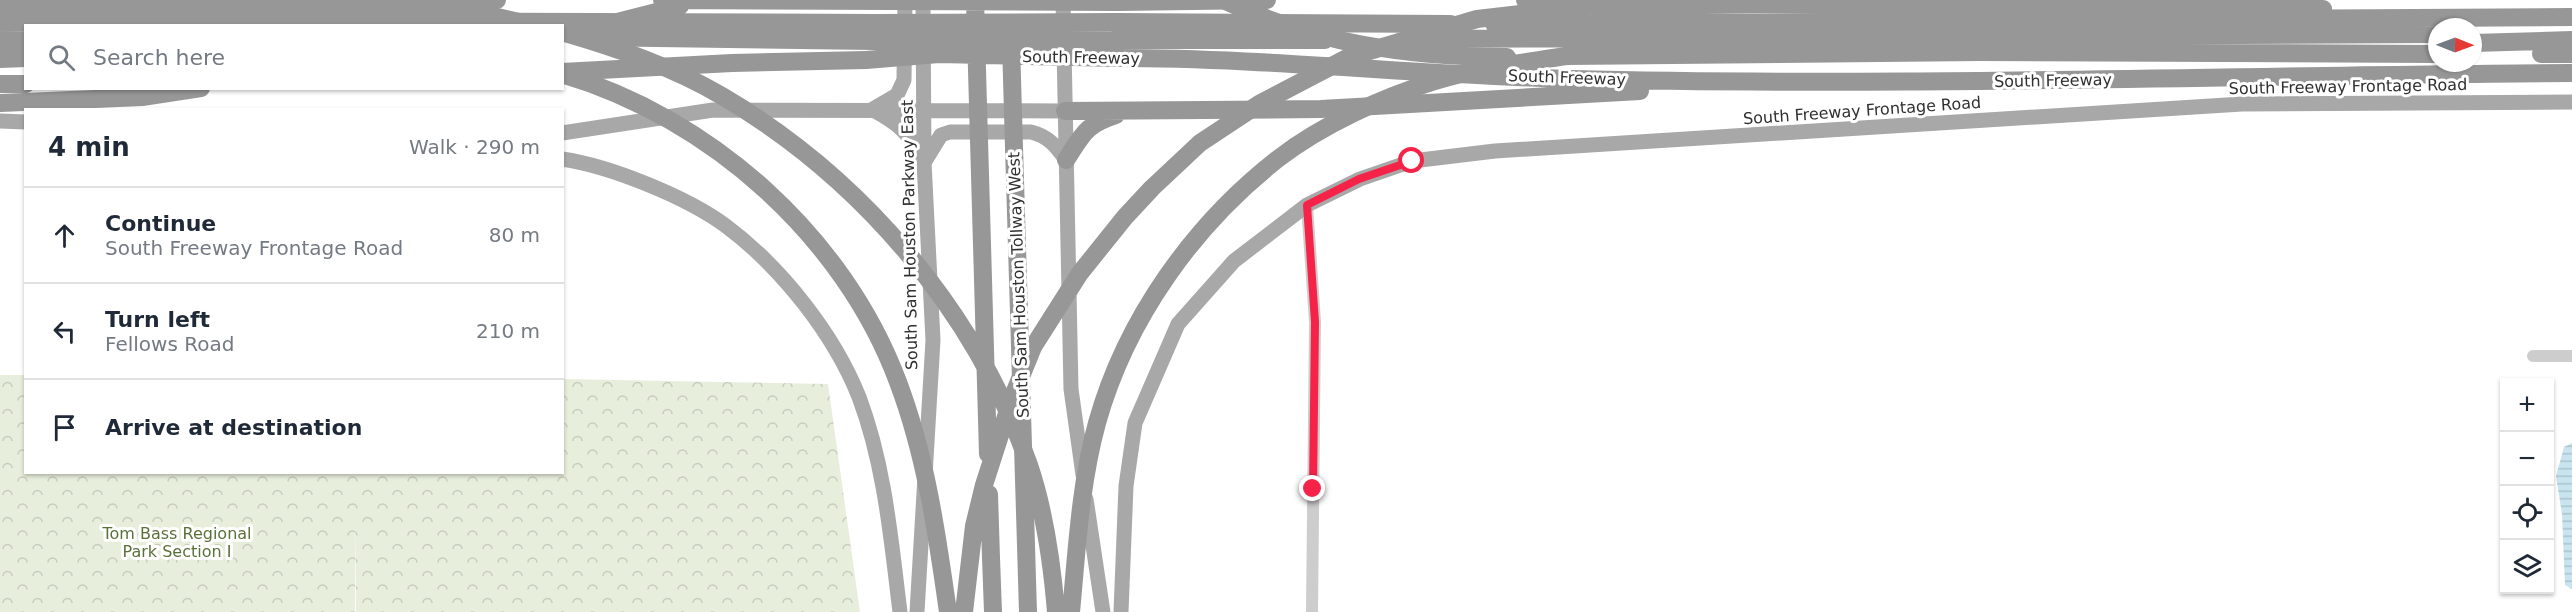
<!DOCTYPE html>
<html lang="en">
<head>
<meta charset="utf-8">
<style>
	body { margin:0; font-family:"DejaVu Sans",sans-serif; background:#f6f6f7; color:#1f2937 }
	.controls { position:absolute; right:18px; bottom:18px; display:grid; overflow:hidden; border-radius:0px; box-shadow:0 2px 4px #0004 }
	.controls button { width:54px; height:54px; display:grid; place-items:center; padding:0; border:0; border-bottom:2px solid #e0e1e3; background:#fff; color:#1f2937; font:30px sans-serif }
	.compass { position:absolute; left:2428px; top:18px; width:54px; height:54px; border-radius:50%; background:#fff; box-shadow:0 2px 4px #0004; rotate:91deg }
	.stop { position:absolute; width:18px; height:18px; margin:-14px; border:4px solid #f62349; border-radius:50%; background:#fff }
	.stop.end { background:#f62349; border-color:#fff; box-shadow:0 2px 6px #0008 }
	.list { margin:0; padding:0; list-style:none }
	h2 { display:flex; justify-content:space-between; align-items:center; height:78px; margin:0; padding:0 24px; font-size:26px }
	h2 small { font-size:20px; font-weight:400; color:#747a83 }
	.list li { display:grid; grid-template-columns:39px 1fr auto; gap:18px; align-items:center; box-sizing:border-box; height:96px; padding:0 24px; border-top:2px solid #e0e1e3 }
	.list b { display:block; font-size:22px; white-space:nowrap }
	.list p { margin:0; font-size:20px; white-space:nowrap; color:#747a83 }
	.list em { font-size:20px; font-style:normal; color:#747a83 }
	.icon { flex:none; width:33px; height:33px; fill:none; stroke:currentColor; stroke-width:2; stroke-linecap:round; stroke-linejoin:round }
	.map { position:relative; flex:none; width:2572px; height:612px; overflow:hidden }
	.search { position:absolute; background:#fff; box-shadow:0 2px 4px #0004; left:24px; top:24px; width:540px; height:66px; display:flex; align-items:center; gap:15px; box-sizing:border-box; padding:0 21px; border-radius:0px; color:#747a83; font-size:22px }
	.panel { position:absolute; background:#fff; box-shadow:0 2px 4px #0004; left:24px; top:108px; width:540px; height:366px; border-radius:0px }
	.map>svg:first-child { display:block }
	.forest { fill:url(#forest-crowns) }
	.water { fill:url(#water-rules) }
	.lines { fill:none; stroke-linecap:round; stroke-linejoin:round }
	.minor { stroke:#cdcdcd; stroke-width:12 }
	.major { stroke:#a8a8a8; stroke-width:15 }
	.highway { stroke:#979797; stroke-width:18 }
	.highway-bridge { stroke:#979797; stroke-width:18 }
	.route { stroke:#f62349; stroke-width:8 }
	.labels { text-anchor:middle; stroke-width:6; stroke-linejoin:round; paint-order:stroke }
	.street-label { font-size:16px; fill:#303030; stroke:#fff }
	.park-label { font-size:16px; fill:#597038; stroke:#fff }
</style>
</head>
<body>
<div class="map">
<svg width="2572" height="612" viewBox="0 0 2572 612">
	<defs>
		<pattern id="forest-crowns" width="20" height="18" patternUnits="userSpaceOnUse" patternTransform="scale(1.5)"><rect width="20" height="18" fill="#e8eedc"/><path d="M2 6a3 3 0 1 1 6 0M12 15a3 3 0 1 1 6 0" fill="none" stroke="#c7ccbd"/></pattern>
		<pattern id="water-rules" width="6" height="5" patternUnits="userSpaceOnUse" patternTransform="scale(1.5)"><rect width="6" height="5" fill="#c7e4ef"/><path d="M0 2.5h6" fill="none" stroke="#abc4cd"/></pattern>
	</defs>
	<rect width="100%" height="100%" fill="#fff"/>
	<path class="forest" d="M0,375H25L26,472H562L563,379L828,384L860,612H356L355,524V612H0Z"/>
	<path class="water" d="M2572,443V589L2565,585L2562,514L2556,476L2564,447Z"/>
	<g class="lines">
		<path class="minor" d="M1307,205L1315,322L1312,612
			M2533,356H2572"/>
		<path class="major" d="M1063,0L1071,389L1083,475
			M873,109L897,95L904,80L905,0
			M873,110C899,124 909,133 923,159
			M0,121L26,122
			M562,133L713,110L1065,111
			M562,159C610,166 687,197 726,226C781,267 834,334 859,397C885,466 891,540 900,612
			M925,161L941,135L950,132H1031C1048,136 1056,146 1066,160
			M1086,499L1103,612
			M917,612L933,340L924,162L923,0
			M1121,612L1126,486L1135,423L1178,324L1234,261L1307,205L1360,179L1412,161L1495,151L2242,104L2572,102"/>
		<path class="highway" d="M1525,0C1604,11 1685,3 1765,4C1951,5 2137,3 2323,9
			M1117,2L1267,0
			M0,6L271,5L428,8L497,0
			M1116,22L1451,24
			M0,23L290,21L876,23
			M1494,24C1853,19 2213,22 2572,17
			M585,37L874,41
			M1416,39L2437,34
			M1114,40H1325
			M0,41H26
			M2473,43L2572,40
			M2541,54H2572
			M1566,56L1981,52L2437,54
			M1117,58C1268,58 1419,75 1570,79C1904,87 2238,75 2572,73
			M0,59L26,58
			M562,72L732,63L866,60
			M0,84H26
			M0,103L142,97L201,88
			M1065,111L1321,109L1640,91
			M1014,147L1028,612
			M1066,160C1083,134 1085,125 1116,115
			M991,558L993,612"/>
		<path class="highway-bridge" d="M662,0L1117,2
			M975,0L988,454
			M1223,0C1313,43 1408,57 1507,57
			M428,8L468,10L536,26
			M876,23L1116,22
			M562,32C617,48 673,67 722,96C862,178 976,312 1029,465C1045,512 1052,563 1056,612
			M570,34L680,6
			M874,41L1114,40
			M1011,44L1014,147
			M866,60L939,54L1117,58
			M562,74C711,118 844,237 898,382C926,456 937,534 948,612
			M989,494L991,558
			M964,612L974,526L984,485L1011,401L1033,347L1080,273L1125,217L1152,188L1200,143L1259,104L1349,57L1477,19L1587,6
			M1071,612C1077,549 1080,485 1097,423C1126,319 1194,224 1279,158C1322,125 1381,98 1432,82C1475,68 1522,63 1566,56"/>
	</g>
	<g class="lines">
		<path class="route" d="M1313,489L1315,322L1307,205L1359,179L1412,161"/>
	</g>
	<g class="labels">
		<g class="street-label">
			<text transform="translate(1081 57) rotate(1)" y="6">South Freeway</text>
			<text transform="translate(1567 77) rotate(2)" y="6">South Freeway</text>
			<text transform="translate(2053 80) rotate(-1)" y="6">South Freeway</text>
			<text transform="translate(2348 86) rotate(-1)" y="6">South Freeway Frontage Road</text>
			<text transform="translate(1862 110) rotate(-4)" y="6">South Freeway Frontage Road</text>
			<text transform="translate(909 235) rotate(-91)" y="6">South Sam Houston Parkway East</text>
			<text transform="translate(1018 285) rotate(-92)" y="6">South Sam Houston Tollway West</text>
		</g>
		<g class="park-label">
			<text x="177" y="539">Tom Bass Regional<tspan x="177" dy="18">Park Section I</tspan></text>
		</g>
	</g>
</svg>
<div class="controls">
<button>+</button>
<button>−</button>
<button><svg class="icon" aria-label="locate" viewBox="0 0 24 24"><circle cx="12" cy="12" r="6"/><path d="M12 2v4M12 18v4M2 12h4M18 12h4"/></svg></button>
<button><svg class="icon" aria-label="layers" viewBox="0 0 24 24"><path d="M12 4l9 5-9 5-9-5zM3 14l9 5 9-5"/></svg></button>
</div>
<svg class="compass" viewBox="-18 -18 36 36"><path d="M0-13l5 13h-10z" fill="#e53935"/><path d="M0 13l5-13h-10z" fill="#747a83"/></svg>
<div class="stop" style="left:1412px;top:161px"></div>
<div class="stop end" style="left:1313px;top:489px"></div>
<div class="search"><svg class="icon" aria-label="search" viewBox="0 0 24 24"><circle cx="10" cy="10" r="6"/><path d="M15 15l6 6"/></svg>Search here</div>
<section class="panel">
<h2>4 min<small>Walk · 290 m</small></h2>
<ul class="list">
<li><svg class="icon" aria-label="ahead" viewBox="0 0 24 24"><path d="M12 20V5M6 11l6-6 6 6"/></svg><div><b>Continue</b><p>South Freeway Frontage Road</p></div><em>80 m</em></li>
<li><svg class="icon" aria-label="left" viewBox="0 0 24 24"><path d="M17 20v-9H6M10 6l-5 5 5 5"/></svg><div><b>Turn left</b><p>Fellows Road</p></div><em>210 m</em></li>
<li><svg class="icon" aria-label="arrive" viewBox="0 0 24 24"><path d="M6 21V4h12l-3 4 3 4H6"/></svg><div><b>Arrive at destination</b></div></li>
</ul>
</section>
</div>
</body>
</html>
